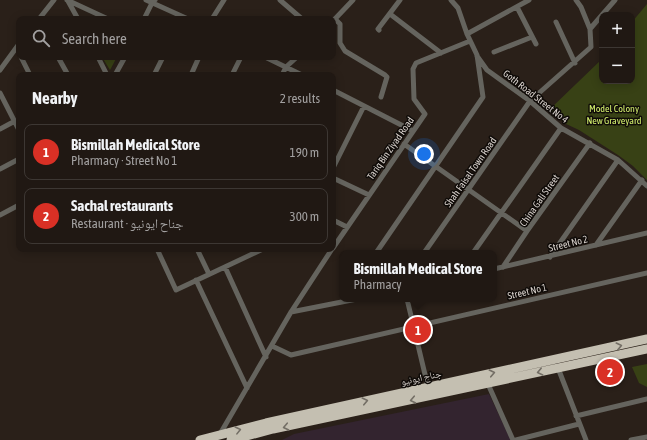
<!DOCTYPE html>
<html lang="en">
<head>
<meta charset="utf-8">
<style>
	body { margin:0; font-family:"Asap Condensed","Noto Naskh Arabic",sans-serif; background:#28211c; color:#f1f3f6 }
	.controls { position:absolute; right:12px; top:12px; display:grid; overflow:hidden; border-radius:8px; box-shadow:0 2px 10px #0003 }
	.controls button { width:36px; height:36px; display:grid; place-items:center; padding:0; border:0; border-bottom:1px solid #3d3733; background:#201813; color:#f1f3f6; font:20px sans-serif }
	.you { position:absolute; left:424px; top:154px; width:14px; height:14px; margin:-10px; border:3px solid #fff; border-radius:50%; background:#1a73e8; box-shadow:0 0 0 6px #1a73e833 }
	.badge { display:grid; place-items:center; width:26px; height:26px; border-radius:50%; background:#d93025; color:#fff; font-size:13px; font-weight:700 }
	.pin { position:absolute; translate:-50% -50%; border:2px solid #fff; box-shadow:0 1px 4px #0006 }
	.popup { position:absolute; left:339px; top:250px; width:158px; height:52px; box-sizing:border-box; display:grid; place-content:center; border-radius:8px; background:#201813; filter:drop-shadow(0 1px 3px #0005); font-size:13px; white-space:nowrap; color:#a2a0a0 }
	.popup b { font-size:15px; color:#f1f3f6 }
	.popup::after { content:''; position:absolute; left:50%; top:100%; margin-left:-8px; border:8px solid transparent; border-top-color:#201813 }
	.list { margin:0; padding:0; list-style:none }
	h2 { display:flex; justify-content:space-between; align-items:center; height:52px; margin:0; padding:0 16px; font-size:17px }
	h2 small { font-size:13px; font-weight:400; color:#a2a0a0 }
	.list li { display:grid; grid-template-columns:26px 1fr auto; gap:12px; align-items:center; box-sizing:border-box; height:56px; margin:0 8px 8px; padding:0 8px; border:1px solid #3d3733; border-radius:8px }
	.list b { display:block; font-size:15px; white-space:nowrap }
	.list p { margin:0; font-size:13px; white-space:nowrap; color:#a2a0a0 }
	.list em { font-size:13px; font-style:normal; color:#a2a0a0 }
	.icon { flex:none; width:22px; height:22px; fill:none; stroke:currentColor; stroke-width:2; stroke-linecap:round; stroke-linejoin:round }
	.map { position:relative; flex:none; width:647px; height:440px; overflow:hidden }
	.search { position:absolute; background:#201813; box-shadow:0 2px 10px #0003; left:16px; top:16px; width:320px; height:44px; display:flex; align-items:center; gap:10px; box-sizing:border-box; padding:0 14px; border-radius:8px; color:#a2a0a0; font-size:15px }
	.panel { position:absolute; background:#201813; box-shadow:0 2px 10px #0003; left:16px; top:72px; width:320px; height:180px; border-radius:8px }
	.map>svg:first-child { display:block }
	.commercial { fill:#33242f }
	.green { fill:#384115 }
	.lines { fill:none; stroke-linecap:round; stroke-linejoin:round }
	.street { stroke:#65645e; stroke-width:5 }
	.highway { stroke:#c4bfb1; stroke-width:9 }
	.oneway { stroke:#736e65 }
	.labels { text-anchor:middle; stroke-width:3; stroke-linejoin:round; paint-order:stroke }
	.street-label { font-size:10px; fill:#d8d1cc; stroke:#0f0b08 }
	.park-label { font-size:10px; fill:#d4f06e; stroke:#0f0b08 }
</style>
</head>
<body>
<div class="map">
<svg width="647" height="440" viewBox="0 0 647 440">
	<rect width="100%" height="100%" fill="#2a2019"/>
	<path class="commercial" d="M489,394L511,440H282L294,434Z"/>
	<path class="green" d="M647,4V180L633,166L618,155L579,130L564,123L549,110L602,59V81H632V22Z
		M102,57H117L110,70Z
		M647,364V387L639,383L632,367Z"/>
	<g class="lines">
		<path class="street" d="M67,0L108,19
			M146,0L188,19
			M280,0L302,19
			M576,0L581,7L590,29
			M68,1L78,19
			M517,7L536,44
			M390,14L441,53
			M602,15L615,0
			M39,19L54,0
			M144,19L152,3L155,0
			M212,19L224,0
			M335,19L340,24V43L345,51L385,75L387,77L381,97
			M333,21L353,0
			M556,22L575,63
			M379,30L378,29L400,0
			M467,34L529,0
			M494,52L532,37
			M477,56L487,70L530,101L561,128L618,160L647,186
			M21,57L30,75
			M58,57L68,75
			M98,57L107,75
			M265,57L302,75
			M0,70L19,44
			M115,75L125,57
			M154,75L163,57
			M191,75L199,57
			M232,75L241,57
			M282,75L286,67L297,57
			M333,90L413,131
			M0,93L19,130
			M0,129L15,121
			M404,144L527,231
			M333,168L364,106
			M0,169L19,159
			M333,178L369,195
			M0,215L19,205
			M333,220L347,227
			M596,245L642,180
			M333,248L425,114L414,99L413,69L416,63L470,41
			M157,249L176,290L263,249
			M197,249L209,274
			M376,253L483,97L477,55L467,34L458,8L451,0
			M424,253L530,101L591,47L590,29L602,15
			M473,253L561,128
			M550,257L618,160
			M225,267L266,357
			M503,267L527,231L590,143
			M494,269L647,233
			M196,280L247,388
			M407,299L428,387
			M291,312L357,299
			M272,346L291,355L647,273
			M558,368L586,440
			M488,384L513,440
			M576,416L647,399
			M220,434L291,312L332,249
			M516,440L579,424
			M631,440L647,437"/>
		<path class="highway" d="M200,440L266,423L647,339
			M231,440L273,429L647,349"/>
	</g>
	<defs><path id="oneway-chevron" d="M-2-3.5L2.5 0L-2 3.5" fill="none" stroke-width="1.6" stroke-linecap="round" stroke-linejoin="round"/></defs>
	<g class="oneway">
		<use href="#oneway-chevron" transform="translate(619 346) rotate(-13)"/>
		<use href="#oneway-chevron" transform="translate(540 372) rotate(167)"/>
		<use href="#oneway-chevron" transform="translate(492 373) rotate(-12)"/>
		<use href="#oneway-chevron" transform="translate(413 400) rotate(168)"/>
		<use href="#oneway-chevron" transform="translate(365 401) rotate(-13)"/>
		<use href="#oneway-chevron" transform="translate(286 427) rotate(168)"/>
		<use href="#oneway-chevron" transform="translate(238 430) rotate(-14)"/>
	</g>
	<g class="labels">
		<g class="street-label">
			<text transform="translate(536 96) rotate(38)" y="4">Goth Road Street No 4</text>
			<text transform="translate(390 148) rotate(-55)" y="4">Tariq Bin Ziyad Road</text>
			<text transform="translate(470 172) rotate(-55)" y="4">Shah Faisal Town Road</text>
			<text transform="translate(539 200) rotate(-55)" y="4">China Gali Street</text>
			<text transform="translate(568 243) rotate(-14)" y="4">Street No 2</text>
			<text transform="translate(527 291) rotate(-13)" y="4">Street No 1</text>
			<text transform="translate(421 377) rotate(-12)" y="4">جناح ایونیو</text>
		</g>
		<g class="park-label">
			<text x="614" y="112">Model Colony<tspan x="614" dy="12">New Graveyard</tspan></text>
		</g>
	</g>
</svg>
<div class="controls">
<button>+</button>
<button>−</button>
</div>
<div class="you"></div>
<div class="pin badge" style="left:418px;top:330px">1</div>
<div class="popup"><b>Bismillah Medical Store</b>Pharmacy</div>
<div class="pin badge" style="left:610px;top:372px">2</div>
<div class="search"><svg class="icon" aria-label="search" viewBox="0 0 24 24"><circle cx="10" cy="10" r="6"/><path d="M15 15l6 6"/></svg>Search here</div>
<section class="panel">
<h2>Nearby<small>2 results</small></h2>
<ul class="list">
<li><span class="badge">1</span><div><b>Bismillah Medical Store</b><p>Pharmacy · Street No 1</p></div><em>190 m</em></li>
<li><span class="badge">2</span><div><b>Sachal restaurants</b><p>Restaurant · جناح ایونیو</p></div><em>300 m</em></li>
</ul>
</section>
</div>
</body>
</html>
